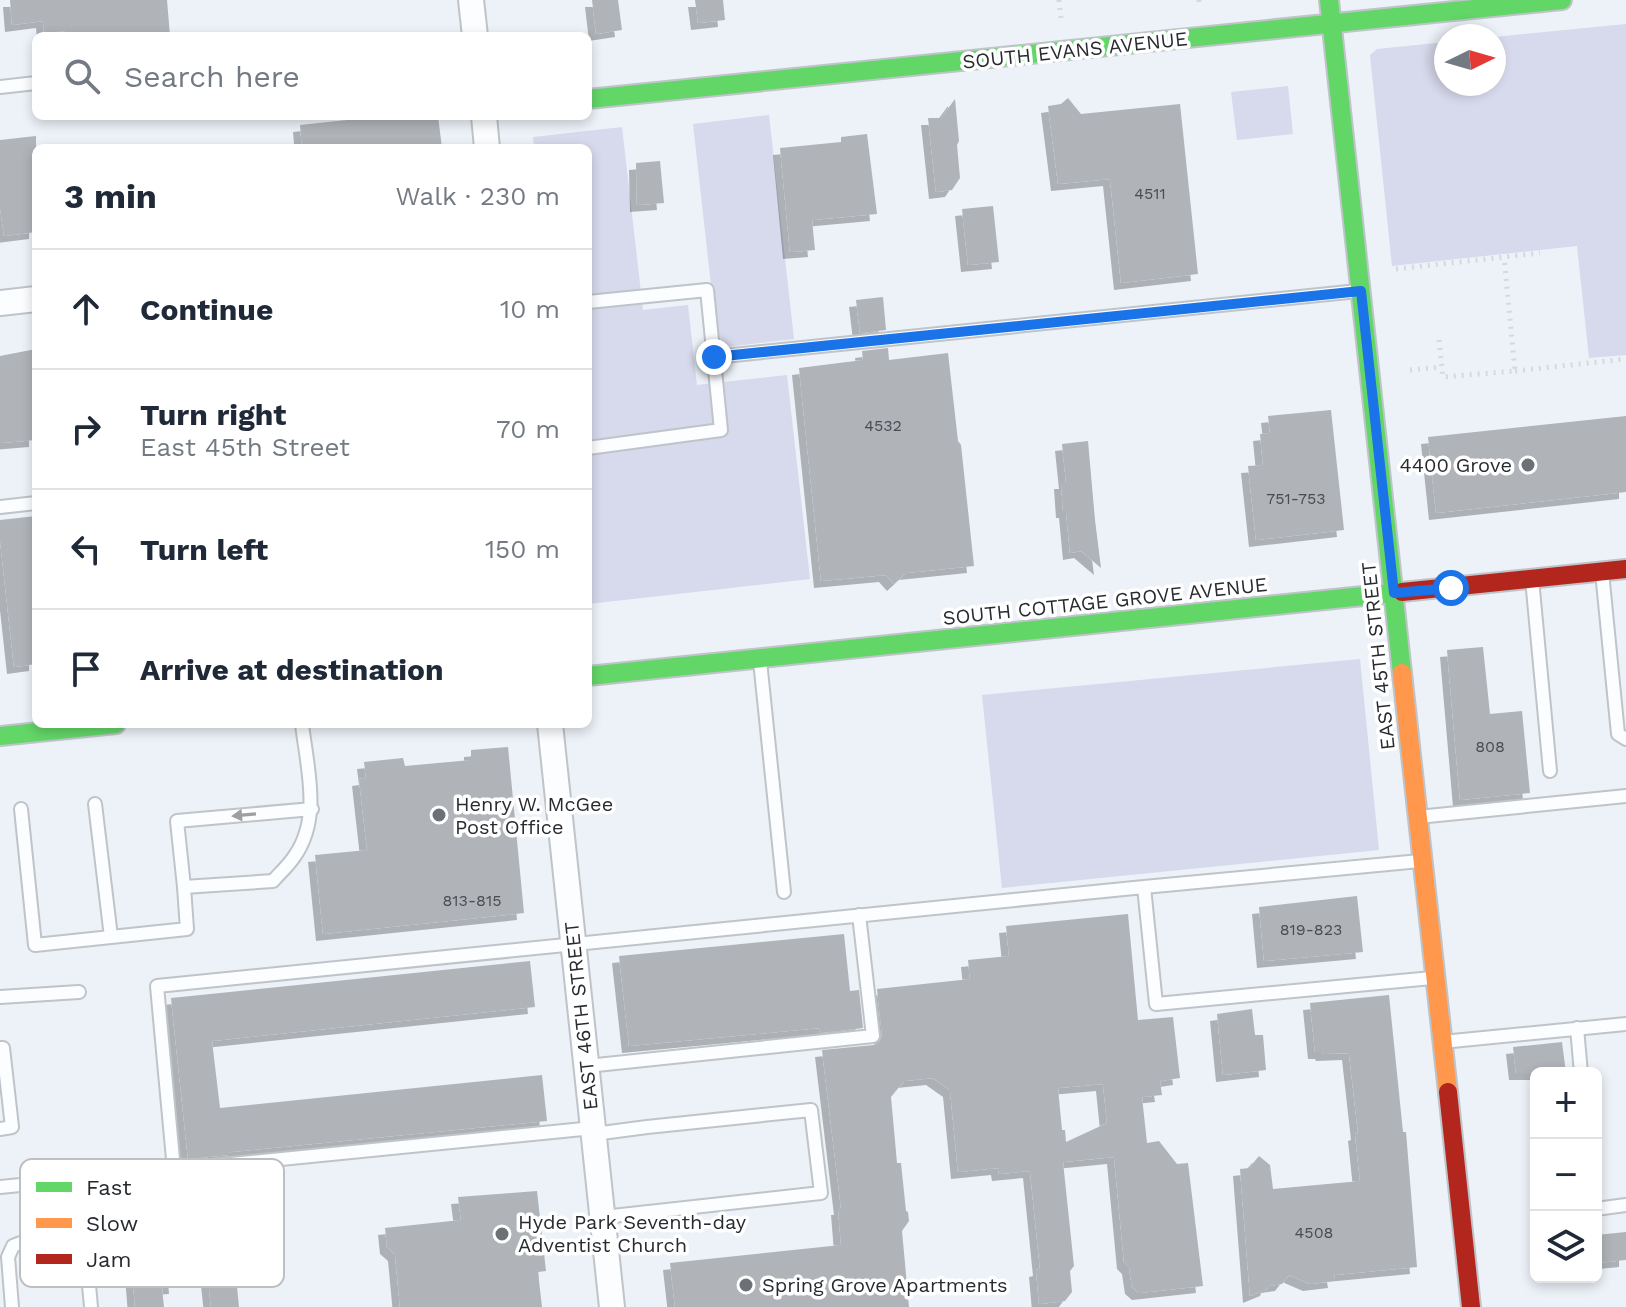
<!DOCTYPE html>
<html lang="en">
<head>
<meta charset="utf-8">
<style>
	body { margin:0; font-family:"Work Sans",sans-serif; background:#f6f6f7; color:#1f2937 }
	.controls { position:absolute; right:24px; bottom:24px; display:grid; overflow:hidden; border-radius:12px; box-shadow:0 4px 12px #0003 }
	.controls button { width:72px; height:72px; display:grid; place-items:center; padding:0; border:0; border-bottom:2px solid #e0e1e3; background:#fff; color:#1f2937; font:40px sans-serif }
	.compass { position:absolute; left:1434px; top:24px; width:72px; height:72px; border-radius:50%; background:#fff; box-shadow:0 4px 12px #0003; rotate:85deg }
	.stop { position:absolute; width:24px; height:24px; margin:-18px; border:6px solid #1a73e8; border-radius:50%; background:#fff }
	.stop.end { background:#1a73e8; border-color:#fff; box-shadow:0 2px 8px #0008 }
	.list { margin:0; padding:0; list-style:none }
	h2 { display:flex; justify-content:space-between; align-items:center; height:104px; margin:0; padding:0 32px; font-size:34px }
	h2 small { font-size:26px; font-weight:400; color:#747a83 }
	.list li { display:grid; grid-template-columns:52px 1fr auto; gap:24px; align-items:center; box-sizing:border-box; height:120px; padding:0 32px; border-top:2px solid #e0e1e3 }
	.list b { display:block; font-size:30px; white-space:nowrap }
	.list p { margin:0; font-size:26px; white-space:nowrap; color:#747a83 }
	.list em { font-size:26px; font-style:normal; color:#747a83 }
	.icon { flex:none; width:44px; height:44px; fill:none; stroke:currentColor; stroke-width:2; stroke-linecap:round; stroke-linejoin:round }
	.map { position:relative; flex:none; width:1626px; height:1307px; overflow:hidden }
	.search { position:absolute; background:#fff; box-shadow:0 4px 12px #0003; left:32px; top:32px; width:560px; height:88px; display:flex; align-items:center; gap:20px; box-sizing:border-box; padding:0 28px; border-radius:12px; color:#747a83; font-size:30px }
	.panel { position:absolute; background:#fff; box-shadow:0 4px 12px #0003; left:32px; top:144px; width:560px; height:584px; border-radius:12px }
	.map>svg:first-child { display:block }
	.green { fill:#d7d9ec }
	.building { fill:#b0b4b9; fill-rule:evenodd; filter:url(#shadow) }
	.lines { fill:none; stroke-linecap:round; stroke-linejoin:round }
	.lane-casing { stroke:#bfc4c9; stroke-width:16 }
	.street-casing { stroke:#bfc4c9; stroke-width:28 }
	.fast-casing { stroke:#bfc4c9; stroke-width:22 }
	.slow-casing { stroke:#bfc4c9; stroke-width:22 }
	.jam-casing { stroke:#bfc4c9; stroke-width:22 }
	.path { stroke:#d7d8db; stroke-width:5; stroke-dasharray:2 6; stroke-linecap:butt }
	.lane { stroke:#fcfdfe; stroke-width:12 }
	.street { stroke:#fcfdfe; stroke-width:24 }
	.fast { stroke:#63d668; stroke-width:18 }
	.slow { stroke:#ff974d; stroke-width:18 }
	.jam { stroke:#b3261e; stroke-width:18 }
	.oneway { fill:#9c9ea1 }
	.route { stroke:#1a73e8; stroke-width:10 }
	.poi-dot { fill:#6c7176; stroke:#fff; stroke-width:3 }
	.labels { text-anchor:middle; stroke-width:7; stroke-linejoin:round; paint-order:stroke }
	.number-label { font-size:16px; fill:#494d52 }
	.street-label { font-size:20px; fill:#272b30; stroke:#fff }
	.poi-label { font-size:20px; fill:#272b30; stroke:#fff; text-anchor:start }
	.key { fill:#fff; stroke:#bebfc1; stroke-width:2 }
	.key-label { font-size:22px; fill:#272b30 }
</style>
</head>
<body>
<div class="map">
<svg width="1626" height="1307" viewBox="0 0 1626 1307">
	<defs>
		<filter id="shadow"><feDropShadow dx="-7" dy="7" stdDeviation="0" flood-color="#0004"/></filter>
	</defs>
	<rect width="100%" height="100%" fill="#ecf2f8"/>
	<path class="green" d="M1626,24V355L1589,358L1577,246L1392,266L1370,55L1377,49L1446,42V84H1494V37Z
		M1288,86L1293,134L1237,140L1231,92Z
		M769,115L794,339L718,348L693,124Z
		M622,127L643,310L688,305L697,385L787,375L810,579L588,604V148H534L533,137Z
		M1360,659L1379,850L1002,888L982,695Z"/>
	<path class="building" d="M10,0H167L170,36H65V31L44,33L43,21L12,25Z
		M592,0H618L622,30L596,34Z
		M695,0H723L725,20L698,23Z
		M1068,98L1081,114L1180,104L1198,274L1121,283L1110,179L1058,184L1048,106L1061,104Z
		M955,99L959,141L957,145L960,178L952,190L936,192L928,118H941Z
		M347,116H438L442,148H302L300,125L347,120Z
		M867,134L877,214L812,220L815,250L790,252L780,148L841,142V137Z
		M36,136V232L4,236L0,207V140Z
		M660,161L664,203L637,205L636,163Z
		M993,206L999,262L968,265L962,209Z
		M883,297L886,330L860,333L856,300Z
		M888,348L889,360L948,353L958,441L961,445L974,566L906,573L894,584L886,575L821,581L799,368L863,360L862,351Z
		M36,349V440L0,443V356Z
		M1331,410L1344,530L1256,540L1248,466L1263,465L1260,434L1270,433L1268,416Z
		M1626,416V492L1436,513L1428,437Z
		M1088,441L1095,520L1101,568L1081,551L1070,553L1066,511H1063L1061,482H1066L1062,444Z
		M36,516V664L14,667L0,540V520Z
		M1483,647L1490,714L1522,711L1530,793L1460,800L1447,650Z
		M508,747L524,913L323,934L315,855L367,850L359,779L366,778L364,762L403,758L405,766L471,760V750Z
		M1357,896L1363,952L1264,961L1259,907Z
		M1128,914L1138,1020L1173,1017L1180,1078L1160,1081L1162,1095L1142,1097L1147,1143L1159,1141L1177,1164L1188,1163L1203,1286L1139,1293L1132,1287L1129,1267L1124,1262L1114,1157L1063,1162L1074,1266L1070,1271L1072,1292L1065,1301L1039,1304L1036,1270L1040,1269L1030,1171L999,1174L998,1168L958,1172L950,1090L933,1078L904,1081L891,1097L897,1163H901L906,1211L908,1212L909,1221L902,1231L909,1307H675L670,1263L841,1245L838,1208H841L822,1050L874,1045L879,1043L882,1035L877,989L970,979L968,960L1009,956L1006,926ZM1103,1084L1107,1123L1066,1142L1065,1130H1062L1058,1088Z
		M844,934L850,991L859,990L863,1028L820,1033L819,1028L629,1046L619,956Z
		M530,961L535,1007L212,1041L220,1108L542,1075L547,1121L231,1152L228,1153V1155L188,1159L171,998Z
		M1389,995L1403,1132H1406L1417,1267L1334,1275L1335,1281L1310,1284L1289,1275L1282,1284L1268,1286L1267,1289L1250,1296L1240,1169L1249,1168L1259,1156L1270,1165L1273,1189L1360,1181L1355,1134L1358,1133L1349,1053L1323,1054L1322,1052H1315L1310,1003Z
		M1252,1009L1255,1035H1263L1266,1070L1223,1075L1217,1014Z
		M1562,1042L1566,1073H1516L1513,1047Z
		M537,1191L546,1271L538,1272L542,1307H400L395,1254L387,1247L385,1228L461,1220L458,1197Z
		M1626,1232V1260L1596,1263V1235Z
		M173,1244L176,1287L162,1288L164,1307H135L130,1246Z
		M206,1260L226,1276H236L239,1307H211Z"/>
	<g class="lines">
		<defs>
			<path id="lane" d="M0,87L36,83
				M588,302L707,290L721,430L588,448
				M714,357L1358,291
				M0,507L36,503
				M1602,572L1618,734L1626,739
				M1532,579L1550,771
				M760,661L784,892
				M302,724C307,768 322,818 294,857C288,866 280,873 273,881L184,887L177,821L312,809
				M95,804L111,937
				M21,809L35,945L187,929L184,887
				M1418,817L1626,796
				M1144,887L1156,1004L1432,978
				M0,997L79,992
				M1577,1028L1581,1073
				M1442,1042L1626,1024
				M0,1048H3L12,1127L0,1129
				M587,1066L873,1036L859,915
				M594,1134L647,1127L811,1110L821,1193L603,1217
				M174,1170L157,986L1144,887L1420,861
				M0,1187L593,1128
				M1596,1209L1626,1205
				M12,1307L8,1257L13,1246C32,1237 58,1235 79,1239L86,1252L91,1307"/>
			<path id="street" d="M471,0L475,36
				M484,116L487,148
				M0,303L36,299
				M550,724L612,1307"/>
			<path id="fast" d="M1329,0L1402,673
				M588,99L1562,0
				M588,676L1402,592
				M0,736L116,724"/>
			<path id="slow" d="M1402,673L1448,1092"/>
			<path id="jam" d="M1402,592L1626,569
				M1448,1092L1471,1307"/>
		</defs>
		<use href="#lane" class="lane-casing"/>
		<use href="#street" class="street-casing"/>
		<use href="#fast" class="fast-casing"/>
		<use href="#slow" class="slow-casing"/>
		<use href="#jam" class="jam-casing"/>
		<path class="path" d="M1059,0L1061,18
			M1199,0V3
			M1396,269L1540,253
			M1439,340L1443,377L1515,371L1504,257
			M1410,370L1442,367
			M1515,371L1626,359"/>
		<use href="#lane" class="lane"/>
		<use href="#street" class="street"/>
		<use href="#fast" class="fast"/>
		<use href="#slow" class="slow"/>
		<use href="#jam" class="jam"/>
	</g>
	<defs><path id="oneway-solid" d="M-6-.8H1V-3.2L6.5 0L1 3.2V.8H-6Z" transform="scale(2)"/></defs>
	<use class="oneway" href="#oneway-solid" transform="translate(244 815) rotate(175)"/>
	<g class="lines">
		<path class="route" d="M714,357L1361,291L1394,593L1451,588"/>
	</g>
	<g class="poi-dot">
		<circle cx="1528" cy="465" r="8"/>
		<circle cx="439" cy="815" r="8"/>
		<circle cx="502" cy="1234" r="8"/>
		<circle cx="746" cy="1285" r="8"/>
	</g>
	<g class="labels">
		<g class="number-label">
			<text x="1150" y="199">4511</text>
			<text x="883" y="431">4532</text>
			<text x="1296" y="504">751-753</text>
			<text x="1490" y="752">808</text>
			<text x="472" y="906">813-815</text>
			<text x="1311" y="935">819-823</text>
			<text x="1314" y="1238">4508</text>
		</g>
		<g class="street-label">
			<text transform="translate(1075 50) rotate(-6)" y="7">SOUTH EVANS AVENUE</text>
			<text transform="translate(1105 601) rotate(-6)" y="7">SOUTH COTTAGE GROVE AVENUE</text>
			<text transform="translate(1378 656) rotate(-96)" y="7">EAST 45TH STREET</text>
			<text transform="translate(581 1016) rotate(-96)" y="7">EAST 46TH STREET</text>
		</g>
		<g class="poi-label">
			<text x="1512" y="472" text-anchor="end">4400 Grove</text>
			<text x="455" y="811">Henry W. McGee<tspan x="455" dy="23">Post Office</tspan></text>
			<text x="518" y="1229">Hyde Park Seventh-day<tspan x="518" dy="23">Adventist Church</tspan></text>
			<text x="762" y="1292">Spring Grove Apartments</text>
		</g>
	</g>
	<rect x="20" y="1159" width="264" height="128" rx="12" class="key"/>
	<rect x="36" y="1182" width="36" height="10" fill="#63d668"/>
	<rect x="36" y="1218" width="36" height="10" fill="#ff974d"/>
	<rect x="36" y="1254" width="36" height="10" fill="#b3261e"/>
	<g class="key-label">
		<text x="86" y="1195">Fast</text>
		<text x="86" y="1231">Slow</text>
		<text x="86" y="1267">Jam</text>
	</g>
</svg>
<div class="controls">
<button>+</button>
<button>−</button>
<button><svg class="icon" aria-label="layers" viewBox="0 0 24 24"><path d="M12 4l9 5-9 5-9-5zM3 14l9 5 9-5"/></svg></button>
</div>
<svg class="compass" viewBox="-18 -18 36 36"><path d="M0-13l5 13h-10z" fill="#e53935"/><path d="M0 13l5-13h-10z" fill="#747a83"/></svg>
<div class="stop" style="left:1451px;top:588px"></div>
<div class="stop end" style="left:714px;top:357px"></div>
<div class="search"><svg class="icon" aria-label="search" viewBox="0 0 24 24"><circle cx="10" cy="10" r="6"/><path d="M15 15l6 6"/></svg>Search here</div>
<section class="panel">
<h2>3 min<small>Walk · 230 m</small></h2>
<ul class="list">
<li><svg class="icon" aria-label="ahead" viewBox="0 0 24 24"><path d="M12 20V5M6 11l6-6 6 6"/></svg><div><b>Continue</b></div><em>10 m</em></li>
<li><svg class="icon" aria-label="right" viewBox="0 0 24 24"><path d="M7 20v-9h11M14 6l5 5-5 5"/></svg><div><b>Turn right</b><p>East 45th Street</p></div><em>70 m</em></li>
<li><svg class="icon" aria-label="left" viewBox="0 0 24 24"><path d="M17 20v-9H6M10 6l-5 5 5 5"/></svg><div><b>Turn left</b></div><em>150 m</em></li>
<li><svg class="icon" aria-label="arrive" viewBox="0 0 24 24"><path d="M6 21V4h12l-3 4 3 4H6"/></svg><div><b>Arrive at destination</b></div></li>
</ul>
</section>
</div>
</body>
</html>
